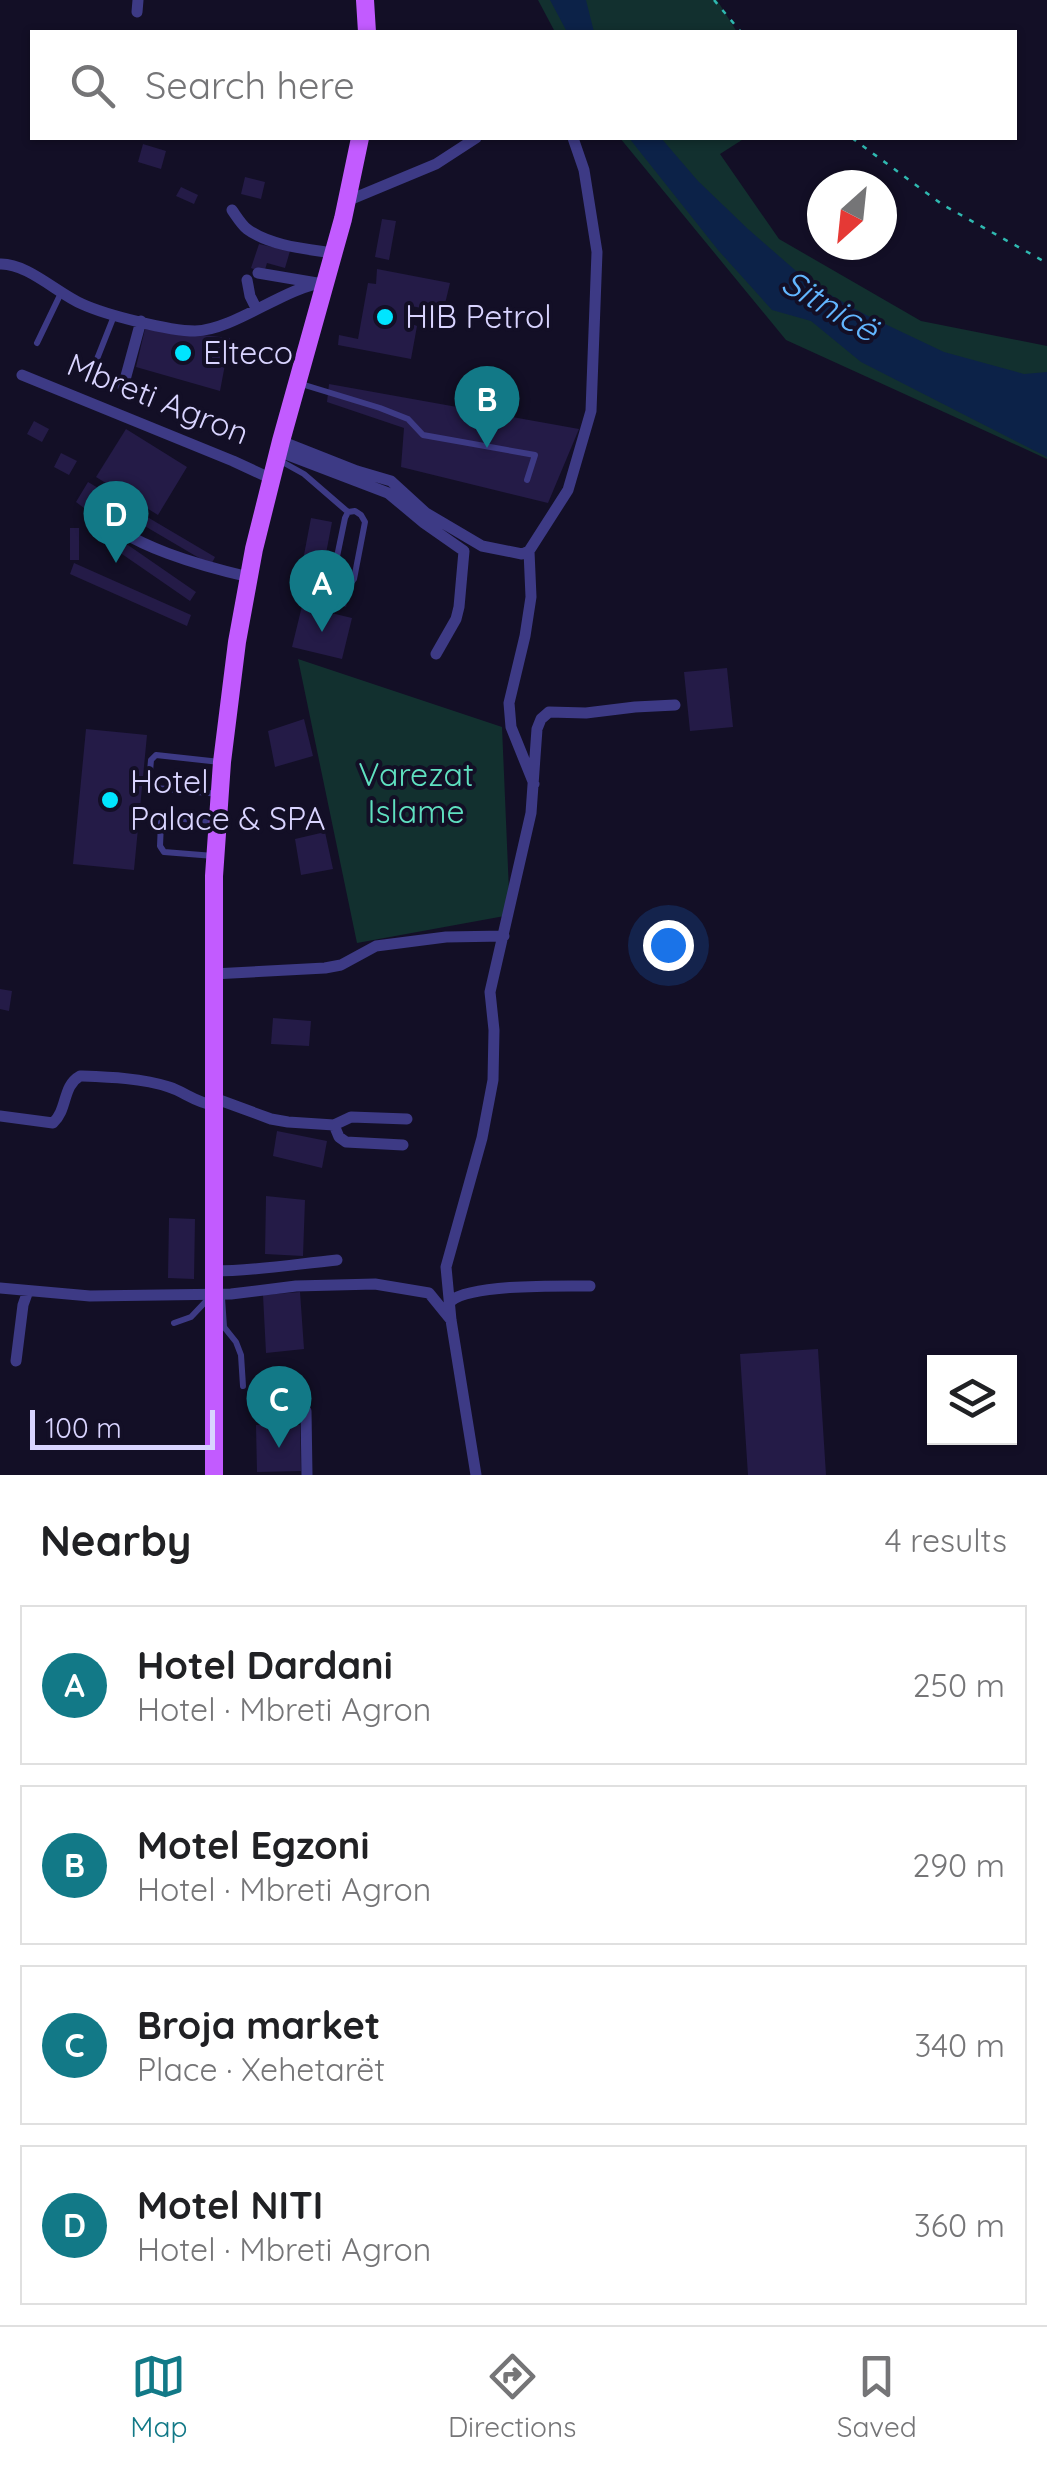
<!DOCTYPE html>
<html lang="en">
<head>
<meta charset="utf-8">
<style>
	body { margin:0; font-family:Quicksand,sans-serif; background:#f2f2f2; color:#202124 }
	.controls { position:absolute; right:30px; bottom:30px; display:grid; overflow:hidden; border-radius:0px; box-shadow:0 2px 8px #0004 }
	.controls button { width:90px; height:90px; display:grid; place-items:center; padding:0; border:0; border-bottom:2px solid #e0e0e0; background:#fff; color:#202124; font:50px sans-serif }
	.compass { position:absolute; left:807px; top:170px; width:90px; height:90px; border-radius:50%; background:#fff; box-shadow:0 2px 8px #0004; rotate:207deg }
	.scale { position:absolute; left:30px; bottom:25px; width:185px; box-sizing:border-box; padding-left:10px; border:5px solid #d9d4ff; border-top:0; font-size:28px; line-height:35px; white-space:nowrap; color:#d9d4ff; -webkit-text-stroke:8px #130f26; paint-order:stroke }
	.you { position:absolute; left:668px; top:945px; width:35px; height:35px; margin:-25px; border:8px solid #fff; border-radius:50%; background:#1a73e8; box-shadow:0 0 0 15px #1a73e833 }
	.badge { display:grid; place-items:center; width:65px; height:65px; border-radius:50%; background:#127987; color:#fff; font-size:32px; font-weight:700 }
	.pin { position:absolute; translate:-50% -82px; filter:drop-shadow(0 2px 5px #0008) }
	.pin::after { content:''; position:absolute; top:52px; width:35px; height:30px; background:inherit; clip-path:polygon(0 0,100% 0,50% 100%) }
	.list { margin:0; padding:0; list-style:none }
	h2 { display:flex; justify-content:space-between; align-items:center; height:130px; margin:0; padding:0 40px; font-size:42px }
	h2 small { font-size:32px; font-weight:400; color:#757577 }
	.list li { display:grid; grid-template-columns:65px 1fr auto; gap:30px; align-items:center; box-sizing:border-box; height:160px; margin:0 20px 20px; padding:0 20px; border:2px solid #e0e0e0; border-radius:0px }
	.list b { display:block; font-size:38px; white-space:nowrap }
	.list p { margin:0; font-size:32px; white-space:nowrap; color:#757577 }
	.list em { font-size:32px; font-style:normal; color:#757577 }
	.icon { flex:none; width:55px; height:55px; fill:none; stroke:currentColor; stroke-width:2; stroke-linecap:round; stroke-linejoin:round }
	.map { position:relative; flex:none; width:1047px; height:1475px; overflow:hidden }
	.search { position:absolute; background:#fff; box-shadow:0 2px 8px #0004; left:30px; right:30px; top:30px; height:110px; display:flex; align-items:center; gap:25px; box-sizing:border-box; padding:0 35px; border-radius:0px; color:#757577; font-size:38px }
	.sheet { height:850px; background:#fff }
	nav { display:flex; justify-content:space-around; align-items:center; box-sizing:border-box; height:140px; border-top:2px solid #e0e0e0; background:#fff; font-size:28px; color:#757577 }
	nav a { display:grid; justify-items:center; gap:5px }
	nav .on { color:#127987 }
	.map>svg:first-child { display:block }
	.green { fill:#12302f }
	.water { fill:#0c2248 }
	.building { fill:#241b47 }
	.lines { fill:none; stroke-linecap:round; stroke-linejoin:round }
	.path { stroke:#2fb8b0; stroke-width:2.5; stroke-dasharray:5 8; stroke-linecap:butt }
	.service { stroke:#3d3a85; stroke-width:6 }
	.minor { stroke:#3d3a85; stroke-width:11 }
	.primary { stroke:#c25bff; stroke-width:18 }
	.poi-dot { fill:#00e5ff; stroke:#130f26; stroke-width:4 }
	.labels { text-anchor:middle; stroke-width:8; stroke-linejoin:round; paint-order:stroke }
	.poi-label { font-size:32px; fill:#d9d4ff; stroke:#130f26; text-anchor:start }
	.street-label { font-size:32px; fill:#d9d4ff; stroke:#130f26 }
	.park-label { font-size:32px; fill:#5fe0c0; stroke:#130f26 }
	.water-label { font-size:35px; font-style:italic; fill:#62b6ff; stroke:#130f26 }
</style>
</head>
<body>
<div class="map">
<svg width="1047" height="1475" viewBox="0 0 1047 1475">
	<rect width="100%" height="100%" fill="#130f26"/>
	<path class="green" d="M538,0H717L737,32H555Z
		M620,138H745L720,154L779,239L921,321L1047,346V459L786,340Z
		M298,659L502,727L510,915L357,943Z"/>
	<path class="water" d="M550,0H586L594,32H567Z
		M629,138H661L698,181L748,229L811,284L866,315L944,352L1024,374L1047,372V457L861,362L811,321L772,310L718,250Z"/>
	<path class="building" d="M143,144L166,151L161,169L138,162Z
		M245,177L265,182L261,199L241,194Z
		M181,187L198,195L194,204L176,196Z
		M382,219L396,221L389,260L375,257Z
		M259,244L290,251L285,268L267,263L264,273L251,268Z
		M377,269L450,283L443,312L411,306L407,322L417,326L411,359L338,345L339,335L358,339L368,283L376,284Z
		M145,329L230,338L220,391L136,367Z
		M329,384L579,429L548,503L401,467L404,428L327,402Z
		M34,421L49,429L42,442L27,434Z
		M126,429L187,467L158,515L96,477Z
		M61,453L77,461L69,475L54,467Z
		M88,482L215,557L211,565L92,495L84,508L76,502Z
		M311,518L332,522L321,580L300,576Z
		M99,525L196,592L190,601L93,534Z
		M70,528H79V560H70Z
		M74,563L191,615L187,626L70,574Z
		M327,585L350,591L346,607L323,601Z
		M302,606L352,618L342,659L292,647Z
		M727,668L733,727L690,731L684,672Z
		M304,719L313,756L275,767L268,731Z
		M86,729L147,735L134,870L73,864Z
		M325,832L333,869L301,875L295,839Z
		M0,989L12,991L9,1011L0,1009Z
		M273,1018L311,1021L309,1046L271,1044Z
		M277,1131L327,1141L322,1168L273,1156Z
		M266,1196L305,1200L303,1256L265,1254Z
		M169,1218L195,1219L194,1279L168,1278Z
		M300,1292L304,1349L266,1353L263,1295Z
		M818,1349L826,1475H748L740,1354Z
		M256,1425H300L301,1471L257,1472Z"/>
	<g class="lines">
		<path class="path" d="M714,0L741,32
			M852,138L943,205L1047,263"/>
		<path class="service" d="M37,343L61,293
			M95,364L114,316
			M298,383L380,408L408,419L423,435L535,455L527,480
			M277,459L304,474L348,512
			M355,511L361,515L365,522L354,579L350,584L336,582L333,576L345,518L348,512Z
			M219,794L156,788L149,783L151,760L156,755L220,762
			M214,856L164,852L160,846L161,822L166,818L216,821
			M222,1298L224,1327L236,1342L241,1355L243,1386
			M174,1323L191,1317L209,1298"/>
		<path class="minor" d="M137,12L138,0
			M347,201L436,164L476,138
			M232,210C237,217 241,224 247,229C270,246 306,249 333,253
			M0,264C27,263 57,293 82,304C106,315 169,331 195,331C234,330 283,288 325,282
			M258,273L317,283
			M247,280L250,296L256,308
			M22,375L233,461L272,479
			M123,387L141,321
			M281,441L357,471L391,481L426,513L482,546L522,554L529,551
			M278,451L388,493L424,523L464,551L459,607L456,619L436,654
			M100,511C121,545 210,568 249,577
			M534,784L511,727L509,703L525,636L531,597L529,551L568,490L591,411L597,252L584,170L573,138
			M213,974L325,968L341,965L376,946L446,937L504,936
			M214,1098L271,1119L288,1122L334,1125L351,1117L407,1119
			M0,1116L53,1123C68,1109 62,1086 80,1076C108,1077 142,1078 169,1087C185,1092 196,1103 214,1105
			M334,1125L339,1137L346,1142L403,1145
			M214,1271C255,1271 296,1264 337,1260
			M0,1288L90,1296L231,1294L296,1286L375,1284L429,1293L451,1320
			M451,1301C471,1284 560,1286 590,1286
			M16,1361L23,1305L28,1291
			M306,1411L307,1475
			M476,1475L451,1320L446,1267L482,1138L493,1080L494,1030L490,992L531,813L537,729L541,719L549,712L586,713L635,707L675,705"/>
		<path class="primary" d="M365,0L367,32
			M214,1475V876L222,762L237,642L254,549L281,441L343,219L360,138"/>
	</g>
	<g class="poi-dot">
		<circle cx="385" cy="317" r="10"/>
		<circle cx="183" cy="353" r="10"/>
		<circle cx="110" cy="800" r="10"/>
	</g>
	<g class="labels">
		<g class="poi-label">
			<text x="405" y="328">HIB Petrol</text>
			<text x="203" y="364">Elteco</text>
			<text x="130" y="793">Hotel<tspan x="130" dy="37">Palace &amp; SPA</tspan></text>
		</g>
		<g class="street-label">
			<text transform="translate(158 399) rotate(22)" y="11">Mbreti Agron</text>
		</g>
		<g class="park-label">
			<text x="416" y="786">Varezat<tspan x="416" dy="37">Islame</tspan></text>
		</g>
		<g class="water-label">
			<text transform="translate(830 306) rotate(31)" y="12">Sitnicë</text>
		</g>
	</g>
</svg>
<div class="controls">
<button><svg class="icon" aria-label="layers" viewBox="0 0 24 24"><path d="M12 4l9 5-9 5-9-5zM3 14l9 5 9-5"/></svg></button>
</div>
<svg class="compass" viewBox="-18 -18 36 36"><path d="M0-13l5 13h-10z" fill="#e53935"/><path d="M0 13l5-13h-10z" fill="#757577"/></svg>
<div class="scale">100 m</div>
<div class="you"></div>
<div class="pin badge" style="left:322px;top:632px">A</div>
<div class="pin badge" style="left:487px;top:448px">B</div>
<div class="pin badge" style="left:279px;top:1448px">C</div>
<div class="pin badge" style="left:116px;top:563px">D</div>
<div class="search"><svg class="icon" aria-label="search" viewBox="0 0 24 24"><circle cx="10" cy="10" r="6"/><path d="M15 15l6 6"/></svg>Search here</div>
</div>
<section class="sheet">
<h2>Nearby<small>4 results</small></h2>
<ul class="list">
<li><span class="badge">A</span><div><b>Hotel Dardani</b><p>Hotel · Mbreti Agron</p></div><em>250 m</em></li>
<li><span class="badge">B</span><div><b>Motel Egzoni</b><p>Hotel · Mbreti Agron</p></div><em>290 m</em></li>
<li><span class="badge">C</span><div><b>Broja market</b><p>Place · Xehetarët</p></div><em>340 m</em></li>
<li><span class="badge">D</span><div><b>Motel NITI</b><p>Hotel · Mbreti Agron</p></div><em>360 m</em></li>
</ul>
</section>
<nav>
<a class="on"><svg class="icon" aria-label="map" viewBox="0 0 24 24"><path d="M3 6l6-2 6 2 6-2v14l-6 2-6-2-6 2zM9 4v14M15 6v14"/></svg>Map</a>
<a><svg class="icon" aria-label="directions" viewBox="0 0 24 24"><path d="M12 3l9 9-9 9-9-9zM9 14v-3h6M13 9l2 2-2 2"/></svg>Directions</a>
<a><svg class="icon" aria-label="saved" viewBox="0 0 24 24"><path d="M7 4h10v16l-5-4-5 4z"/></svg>Saved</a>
</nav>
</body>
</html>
